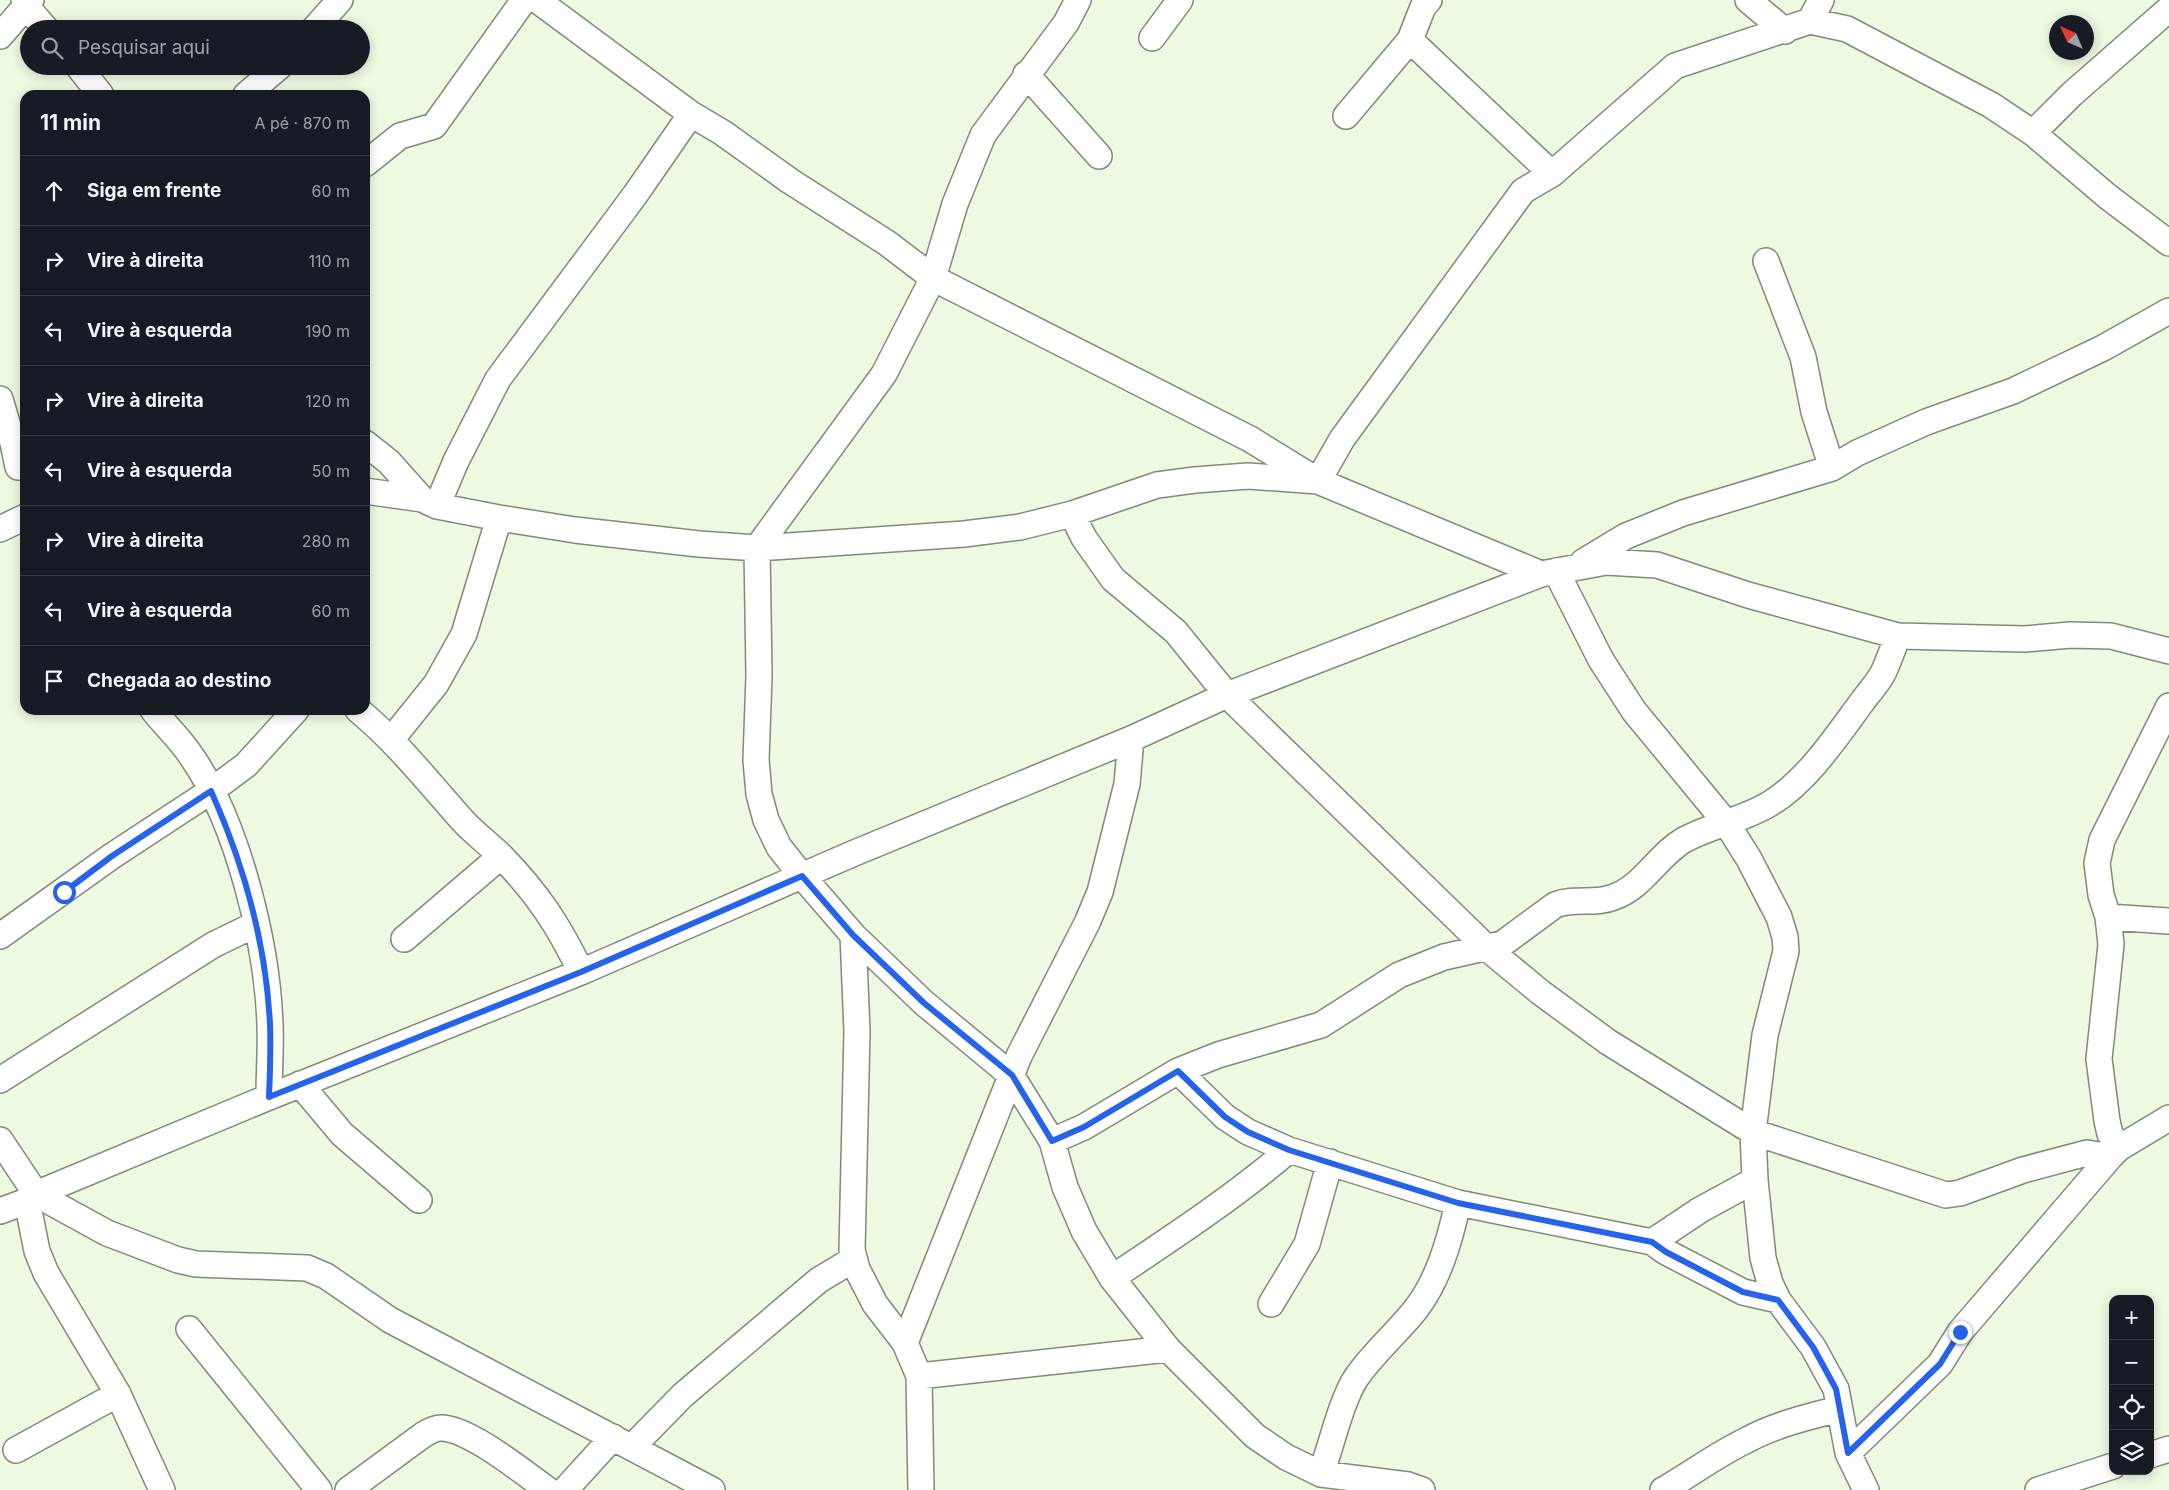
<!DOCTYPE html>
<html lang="pt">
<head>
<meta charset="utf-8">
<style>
	body { margin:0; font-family:Inter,sans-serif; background:#20242c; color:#f1f3f6 }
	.controls { position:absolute; right:15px; bottom:15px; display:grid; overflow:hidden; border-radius:10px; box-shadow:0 2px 12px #0003 }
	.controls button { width:45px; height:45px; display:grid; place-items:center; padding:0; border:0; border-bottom:1px solid #363941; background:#171b24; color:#f1f3f6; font:25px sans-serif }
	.compass { position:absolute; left:2049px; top:15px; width:45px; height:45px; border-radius:50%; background:#171b24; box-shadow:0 2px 12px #0003; rotate:315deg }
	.stop { position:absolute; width:15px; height:15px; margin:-11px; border:4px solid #2563eb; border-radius:50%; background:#fff }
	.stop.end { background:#2563eb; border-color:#fff; box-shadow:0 1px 5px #0008 }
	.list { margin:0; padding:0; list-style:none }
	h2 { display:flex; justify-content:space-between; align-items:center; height:65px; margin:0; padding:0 20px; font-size:21px }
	h2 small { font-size:16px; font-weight:400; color:#9ea1a6 }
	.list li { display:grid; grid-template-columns:32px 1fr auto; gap:15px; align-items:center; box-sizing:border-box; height:70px; padding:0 20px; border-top:1px solid #363941 }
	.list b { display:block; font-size:19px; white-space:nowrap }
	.list em { font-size:16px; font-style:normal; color:#9ea1a6 }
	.icon { flex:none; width:28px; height:28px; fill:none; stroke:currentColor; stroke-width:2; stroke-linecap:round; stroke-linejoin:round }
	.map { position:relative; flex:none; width:2169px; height:1490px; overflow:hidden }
	.search { position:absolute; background:#171b24; box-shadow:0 2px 12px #0003; left:20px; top:20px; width:350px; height:55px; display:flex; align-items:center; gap:12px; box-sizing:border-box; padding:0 18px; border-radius:28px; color:#9ea1a6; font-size:19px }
	.panel { position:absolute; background:#171b24; box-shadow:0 2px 12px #0003; left:20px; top:90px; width:350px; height:625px; border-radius:15px }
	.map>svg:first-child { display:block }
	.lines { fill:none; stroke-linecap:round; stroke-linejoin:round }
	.minor-casing { stroke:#818a75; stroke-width:28 }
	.minor { stroke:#fff; stroke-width:25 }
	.route { stroke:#2563eb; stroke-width:6 }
</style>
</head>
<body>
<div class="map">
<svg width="2169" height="1490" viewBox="0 0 2169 1490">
	<rect width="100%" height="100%" fill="#eef9e2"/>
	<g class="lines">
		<defs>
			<path id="minor" d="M24,0L26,6L46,29
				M537,0L691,114L723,133L790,181L887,243L933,278L1250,439L1318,481L1541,574
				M1748,0L1785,31
				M1810,21L1847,29L1991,105L2033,133L2107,196L2169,243
				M314,29L340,0
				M0,36L31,0
				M1152,38L1180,0
				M1410,40L1552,174
				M78,66L101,95
				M1026,74L1099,156
				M246,95L280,66
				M1346,116L1410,40L1423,7L1429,0
				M2033,133L2072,94L2169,9
				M365,164L400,136L434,126L524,0
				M1766,261L1803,357L1814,412L1832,468
				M0,399L13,443L18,467
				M365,443L389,462L422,499
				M365,491L422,499L437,506L499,518L575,530L699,544L757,548L964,534L1020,527L1072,514L1157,485L1195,480L1248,476L1318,481L1342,439L1523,191L1552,174L1675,66L1810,21L1821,0
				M437,506L456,461L498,379L635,195L691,114
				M1072,514L1084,538L1113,579L1176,632L1227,695L1488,949L1540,992L1608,1042L1753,1132L1946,1195L1960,1193L2023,1170L2087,1153L2110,1157
				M0,529L25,517
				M1583,562L1626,536L1683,513L1832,468L1857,453L1926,422L2013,391L2103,348L2169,311
				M1556,571L1601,660L1634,711L1727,824L1749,859L1779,917L1785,937L1786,951L1765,1035L1753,1132L1755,1180L1763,1258L1770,1283L1778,1300L1813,1347L1836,1389L1848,1453L1866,1490
				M153,710C166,726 181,740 192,757C238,824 267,943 270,1024C271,1048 269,1073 269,1097
				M358,710C397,742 429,783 463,821C475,834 489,844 502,857C538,894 559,926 581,972
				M391,740L436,684L464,634L499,518
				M2108,917L2169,921
				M853,935L924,1003L1011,1075L1052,1141L1065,1187L1084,1231L1112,1278L1168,1349L1255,1436L1286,1457L1321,1474L1408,1485L1422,1490
				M0,936L112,856L211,791L246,765L296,710
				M404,939L501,856
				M1178,1071L1225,1117L1248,1132L1289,1150L1458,1203L1652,1242L1666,1252L1743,1292L1778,1300
				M0,1080L213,945L256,924
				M300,1084L342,1134L419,1200
				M0,1140L36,1194L107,1233L178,1260L196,1264L307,1268L326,1276L390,1320L712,1490
				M1052,1141L1084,1127L1178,1071L1218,1055L1321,1025L1399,975L1444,957L1502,944L1555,905C1574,897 1595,905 1614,897C1643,887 1658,855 1684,840C1711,825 1744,820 1771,803C1808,780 1836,737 1862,702C1869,692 1879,682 1884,671C1889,660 1893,648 1898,636
				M2119,1148L2110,1134L2107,1121L2099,1059L2111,944L2108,917L2101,895L2097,863L2102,840L2169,706
				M27,1201L37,1251L46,1273L118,1394L162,1490
				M0,1211L27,1201L36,1194L269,1097L581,972L852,854L1131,739L1227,695L1541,574L1606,562L1657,565L1748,595L1898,636L2025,639L2070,635L2111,636L2169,651
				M1652,1242L1700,1210L1755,1180
				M1112,1278C1173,1237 1233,1198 1289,1150
				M1271,1304L1307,1244L1330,1162
				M189,1329L319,1490
				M905,1343L1019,1056L1087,923L1100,892L1127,784L1131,739
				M919,1376L1168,1349
				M632,1447L683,1395L819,1280L854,1259
				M16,1450L118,1394
				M1848,1453L1940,1364L1960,1332L2110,1157L2119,1148L2169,1118
				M2150,1455L2169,1449
				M1321,1474C1331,1447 1341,1401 1356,1378C1373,1353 1397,1333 1416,1309C1439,1279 1450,1239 1458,1203
				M348,1490L423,1435C428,1432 434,1428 441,1428C469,1428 524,1473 548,1490
				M565,1490L613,1437
				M921,1490L919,1376L905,1343L875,1304L857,1269L852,1250L857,1031L853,935L802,876L779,847L766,820L759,794L756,760L759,676L757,548L884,374L933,278L955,204L983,135L1066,23L1078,0
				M1663,1490C1691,1474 1716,1455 1745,1441C1774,1425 1807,1417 1839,1409
				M2038,1490L2113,1466"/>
		</defs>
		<use href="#minor" class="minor-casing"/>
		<use href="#minor" class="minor"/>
	</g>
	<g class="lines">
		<path class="route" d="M64,892L112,856L211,791C244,865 266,943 270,1024C271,1048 270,1073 269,1097L581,972L802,876L853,935L924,1003L1012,1075L1052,1141L1084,1127L1178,1071L1225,1117L1248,1132L1289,1150L1458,1203L1652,1242L1666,1252L1743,1292L1778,1300L1813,1347L1836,1389L1848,1453L1940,1364L1960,1332"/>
	</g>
</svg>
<div class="controls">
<button>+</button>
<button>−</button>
<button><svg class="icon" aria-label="locate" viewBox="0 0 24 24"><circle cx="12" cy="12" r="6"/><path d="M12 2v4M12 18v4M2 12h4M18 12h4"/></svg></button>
<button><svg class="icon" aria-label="layers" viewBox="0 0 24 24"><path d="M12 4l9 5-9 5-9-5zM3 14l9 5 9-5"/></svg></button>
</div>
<svg class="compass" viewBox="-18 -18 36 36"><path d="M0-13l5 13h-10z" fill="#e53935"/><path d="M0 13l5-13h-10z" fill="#9ea1a6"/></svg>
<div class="stop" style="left:64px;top:892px"></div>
<div class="stop end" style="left:1960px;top:1332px"></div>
<div class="search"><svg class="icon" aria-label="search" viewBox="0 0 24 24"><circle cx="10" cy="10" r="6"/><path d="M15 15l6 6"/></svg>Pesquisar aqui</div>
<section class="panel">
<h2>11 min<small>A pé · 870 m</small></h2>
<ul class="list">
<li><svg class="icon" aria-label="ahead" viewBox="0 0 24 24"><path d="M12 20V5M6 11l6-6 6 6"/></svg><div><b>Siga em frente</b></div><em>60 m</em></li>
<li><svg class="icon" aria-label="right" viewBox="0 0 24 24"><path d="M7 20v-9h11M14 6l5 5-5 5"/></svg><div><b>Vire à direita</b></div><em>110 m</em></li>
<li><svg class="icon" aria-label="left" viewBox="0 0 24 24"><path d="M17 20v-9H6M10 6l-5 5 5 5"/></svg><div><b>Vire à esquerda</b></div><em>190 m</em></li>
<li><svg class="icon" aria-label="right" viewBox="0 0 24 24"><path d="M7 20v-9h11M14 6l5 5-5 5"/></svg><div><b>Vire à direita</b></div><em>120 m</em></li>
<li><svg class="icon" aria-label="left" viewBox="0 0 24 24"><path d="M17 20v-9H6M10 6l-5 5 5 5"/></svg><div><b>Vire à esquerda</b></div><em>50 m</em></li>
<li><svg class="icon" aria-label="right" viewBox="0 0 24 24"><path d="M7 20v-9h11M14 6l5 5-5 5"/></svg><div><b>Vire à direita</b></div><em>280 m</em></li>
<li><svg class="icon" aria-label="left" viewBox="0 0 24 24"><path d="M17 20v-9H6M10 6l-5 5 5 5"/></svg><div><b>Vire à esquerda</b></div><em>60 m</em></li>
<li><svg class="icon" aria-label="arrive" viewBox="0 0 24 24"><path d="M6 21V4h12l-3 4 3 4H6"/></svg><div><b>Chegada ao destino</b></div></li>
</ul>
</section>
</div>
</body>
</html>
